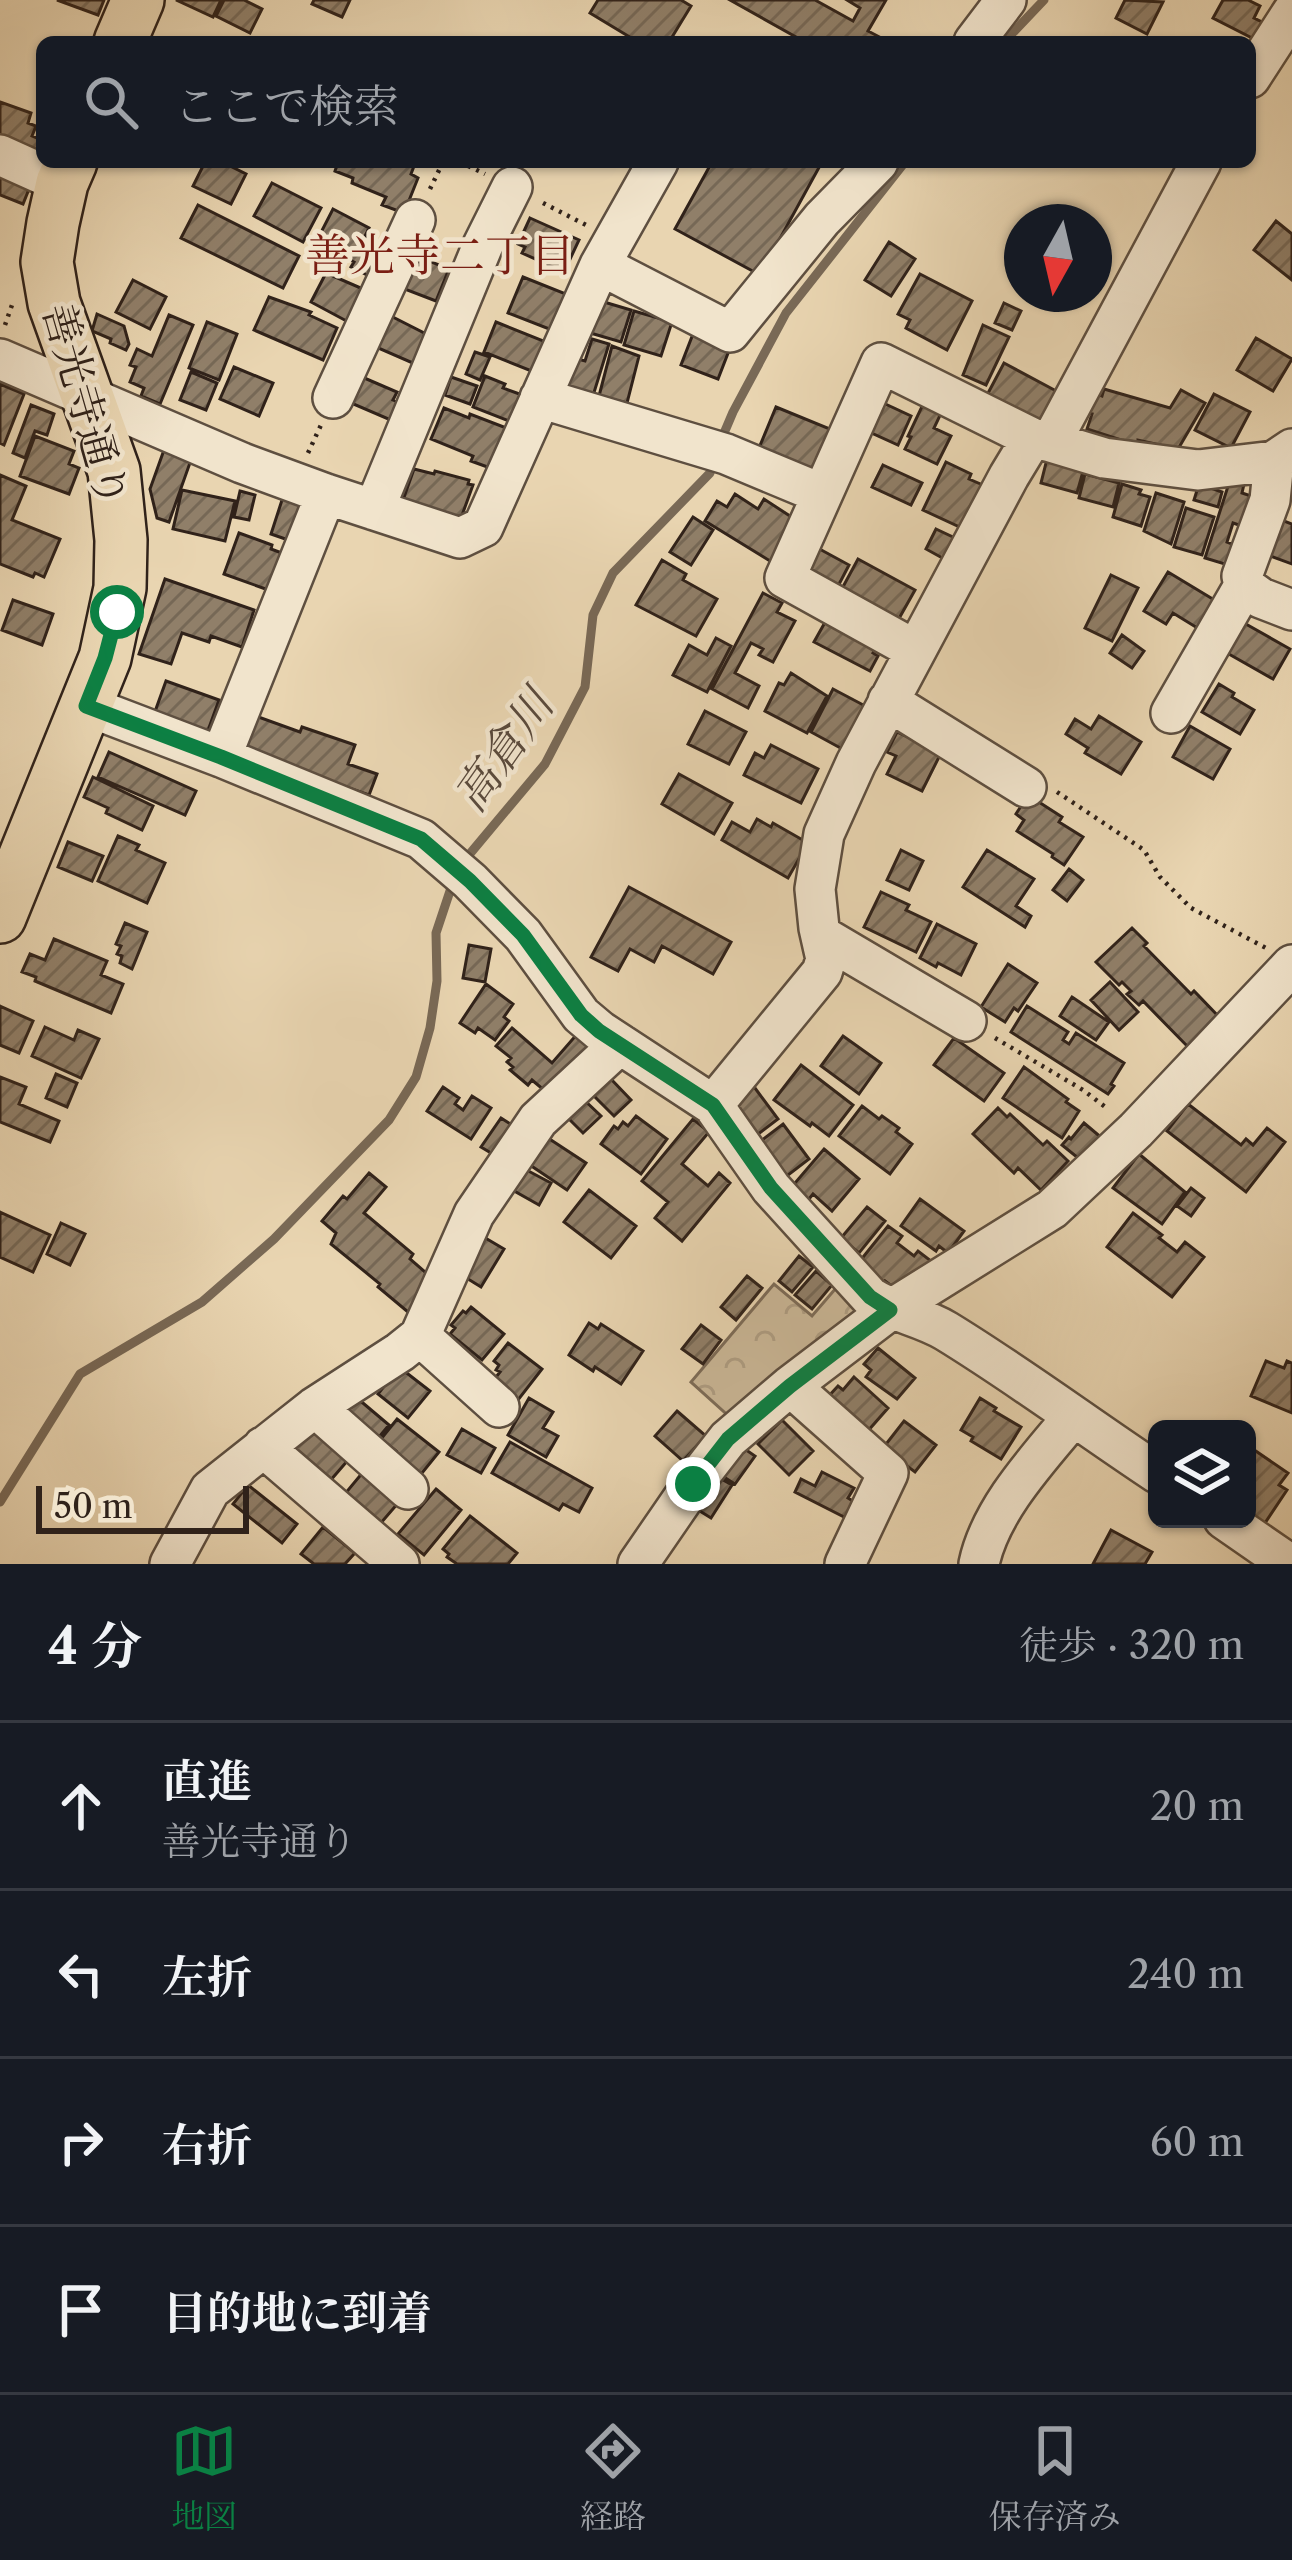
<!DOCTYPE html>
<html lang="ja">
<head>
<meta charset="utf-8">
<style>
	body { margin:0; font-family:"Libre Caslon Text","Noto Serif JP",serif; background:#20242c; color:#f1f3f6 }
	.controls { position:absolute; right:36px; bottom:36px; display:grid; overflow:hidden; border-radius:18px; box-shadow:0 3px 9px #0004 }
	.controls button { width:108px; height:108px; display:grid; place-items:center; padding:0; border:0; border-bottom:3px solid #363941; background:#171b24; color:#f1f3f6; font:60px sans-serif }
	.compass { position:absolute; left:1004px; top:204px; width:108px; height:108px; border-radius:50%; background:#171b24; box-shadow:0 3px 9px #0004; rotate:188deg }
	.scale { position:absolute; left:36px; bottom:30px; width:213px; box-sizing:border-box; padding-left:12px; border:6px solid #30221a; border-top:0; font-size:33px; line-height:42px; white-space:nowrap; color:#30221a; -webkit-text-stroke:9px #f1e4cc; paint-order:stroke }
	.stop { position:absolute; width:36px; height:36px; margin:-27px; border:9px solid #0b8043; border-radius:50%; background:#fff }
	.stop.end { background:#0b8043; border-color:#fff; box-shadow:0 3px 12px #0008 }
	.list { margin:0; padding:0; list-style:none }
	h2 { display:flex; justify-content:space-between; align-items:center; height:156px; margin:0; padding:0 48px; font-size:51px }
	h2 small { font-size:39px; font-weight:400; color:#9ea1a6 }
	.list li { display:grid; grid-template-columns:78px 1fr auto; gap:36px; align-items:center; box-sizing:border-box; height:168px; padding:0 48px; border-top:3px solid #363941 }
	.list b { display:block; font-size:45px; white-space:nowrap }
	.list p { margin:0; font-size:39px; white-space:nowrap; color:#9ea1a6 }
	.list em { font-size:39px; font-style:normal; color:#9ea1a6 }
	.icon { flex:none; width:66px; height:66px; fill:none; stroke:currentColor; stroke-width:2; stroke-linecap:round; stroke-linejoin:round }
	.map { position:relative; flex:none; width:1292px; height:1564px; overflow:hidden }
	.search { position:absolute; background:#171b24; box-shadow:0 3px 9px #0004; left:36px; right:36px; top:36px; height:132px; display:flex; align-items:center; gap:30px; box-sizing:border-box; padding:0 42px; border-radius:18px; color:#9ea1a6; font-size:45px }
	.sheet { height:828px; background:#171b24 }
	nav { display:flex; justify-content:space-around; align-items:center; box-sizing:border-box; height:168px; border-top:3px solid #363941; background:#171b24; font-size:33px; color:#9ea1a6 }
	nav a { display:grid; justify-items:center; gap:6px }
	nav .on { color:#0b8043 }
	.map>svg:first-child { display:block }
	.park { fill:url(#park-crowns); stroke:#7d6c58; stroke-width:3 }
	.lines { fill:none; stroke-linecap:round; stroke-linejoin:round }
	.stream { stroke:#796956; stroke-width:9 }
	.building { fill:url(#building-hatch); stroke:#30221a; stroke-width:3 }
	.minor-casing { stroke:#5e4f40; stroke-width:44 }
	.major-casing { stroke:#30221a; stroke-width:56 }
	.path { stroke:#30221a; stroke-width:4.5; stroke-dasharray:3 6; stroke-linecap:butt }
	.minor { stroke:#f1e4cc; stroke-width:39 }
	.major { stroke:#e9d5b1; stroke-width:51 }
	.route { stroke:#0b8043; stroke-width:15 }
	.labels { text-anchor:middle; stroke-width:9; stroke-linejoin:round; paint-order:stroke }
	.street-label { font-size:42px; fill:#30221a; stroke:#f1e4cc }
	.neighbourhood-label { font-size:45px; fill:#7a1f14; stroke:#f1e4cc }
	.water-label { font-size:45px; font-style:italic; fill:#5b4b3d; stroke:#f1e4cc }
</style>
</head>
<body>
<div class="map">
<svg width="1292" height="1564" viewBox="0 0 1292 1564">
	<defs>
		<pattern id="park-crowns" width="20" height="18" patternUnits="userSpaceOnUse" patternTransform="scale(3)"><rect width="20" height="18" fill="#cab797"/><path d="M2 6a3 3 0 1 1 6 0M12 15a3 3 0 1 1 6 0" fill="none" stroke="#ae9d82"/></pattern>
		<pattern id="building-hatch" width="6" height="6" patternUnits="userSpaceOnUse" patternTransform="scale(3)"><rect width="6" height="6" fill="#907f69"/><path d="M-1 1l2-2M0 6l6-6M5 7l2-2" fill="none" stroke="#766856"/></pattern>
	</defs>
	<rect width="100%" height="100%" fill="#e9d5b1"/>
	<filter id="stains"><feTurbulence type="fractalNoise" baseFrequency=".00167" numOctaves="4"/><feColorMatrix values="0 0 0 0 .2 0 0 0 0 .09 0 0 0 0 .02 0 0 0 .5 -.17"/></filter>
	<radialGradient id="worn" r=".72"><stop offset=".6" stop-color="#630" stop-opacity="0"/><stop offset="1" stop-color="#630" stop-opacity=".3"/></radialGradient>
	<path class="park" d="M849,1273L890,1310L742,1428L691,1382L774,1284L812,1316Z"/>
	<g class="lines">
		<path class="stream" d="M1004,42L1044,0
			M719,445L733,412L786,313L905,162
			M463,862L545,764L585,687L593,615L613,573L710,473L714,460
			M0,1502L80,1374L202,1302L274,1239L389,1120L416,1077L430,1028L437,981L436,933L453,882"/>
	</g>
	<path class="building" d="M57,0H104L98,15Z
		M176,0H221L213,17Z
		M224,0H244L262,9L250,33L216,16Z
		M314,0H350L342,17L312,4Z
		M598,0H681L691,6L669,42H638L590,13Z
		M730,0H815L853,21L860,8L847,0H886L868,31L889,42H805Z
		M1125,0L1163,2L1147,34L1116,18Z
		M1223,0H1248L1260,6L1254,18L1262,22L1254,39L1213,18Z
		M0,102L31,113L28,123L36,126L32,136L42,140L38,158L0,144Z
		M205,162H222L246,174L231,204L193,186Z
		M338,162H404L414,166L411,174L418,178L404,213L382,205L386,197L352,183L353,178L335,171Z
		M712,162H822L760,275L675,229Z
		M0,172L31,184L23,204L0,195Z
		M272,183L321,208L303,242L254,216Z
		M198,205L299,256L283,288L181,238Z
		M333,209L369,228L365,236L390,250L375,279L351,267L354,262L316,242Z
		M530,218L579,240L564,272L522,253L525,247L518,244Z
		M1276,221L1292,234V280L1254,250Z
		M889,242L915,259L891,296L865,280Z
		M407,252L449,269L436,301L394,285Z
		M326,273L370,292L354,325L311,302Z
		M920,274L972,301L947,350L906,328L910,320L898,314Z
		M523,277L571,296L557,332L508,313Z
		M133,280L166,297L150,329L116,312Z
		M269,297L311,312L309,315L337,328L323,360L254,330Z
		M604,302L631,310L621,342L587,332Z
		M1004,303L1021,311L1012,330L995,323Z
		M634,311L672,322L661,356L624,345Z
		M383,312L428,335L415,364L369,344Z
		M97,314L124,326L129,344L126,350L110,343L111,339L92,331Z
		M169,315L193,325L160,404L141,396L144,388L130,382L136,367L130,365L137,349L152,356Z
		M207,322L237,334L219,380L189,368Z
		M496,322L551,344L539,374L484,352Z
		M983,325L1009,337L986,385L963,375Z
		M693,334L730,348L718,379L681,365Z
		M1256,338L1292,359L1273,391L1237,370Z
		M592,339L609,344L592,399L560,390L570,357L585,361Z
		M612,346L639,356L627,403L599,396Z
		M475,352L490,357L480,380L466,374Z
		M1004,363L1060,393L1041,427L986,397Z
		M234,367L273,383L259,416L220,399Z
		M191,372L217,383L206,410L180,400Z
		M355,374L397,392L393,400L401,403L393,421L344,400Z
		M485,376L505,384L503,388L525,396L514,423L473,407Z
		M451,377L477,386L470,404L445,395Z
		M0,384L24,394L4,445L0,443Z
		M1104,389L1170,408L1181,390L1205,403L1178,449L1138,440V442L1121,440L1087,429L1092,414L1087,413L1094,393L1102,396Z
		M1214,394L1250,412L1231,448L1195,430Z
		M926,398L944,407L934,428L951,436L937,464L905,449L911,437L908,436Z
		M879,401L911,416L898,445L865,430Z
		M31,405L54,414L47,435L35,431L25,458L13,453Z
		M776,407L830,429L813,471L759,448Z
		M444,408L469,418L470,414L509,429L493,469L471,461L473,456L431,439Z
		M35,436L74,451L69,464L79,468L69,494L20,476Z
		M164,450L191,460L169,522L157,518L150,489Z
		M1047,459L1084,468L1077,493L1041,483Z
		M946,462L971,474L969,479L985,486L964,529L923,510Z
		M883,465L922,483L911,505L872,487Z
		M414,469L434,474L435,471L469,480L468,484L473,485L461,518L403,500Z
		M1085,474L1119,483L1113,507L1079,498Z
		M0,475L26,486L12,520L60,539L44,577L35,573L33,577L0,564Z
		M1230,480L1244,484L1242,493L1251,496L1242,526L1233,523L1227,542L1235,545L1228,565L1205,558Z
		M1122,484L1141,490L1139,494L1150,497L1141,526L1113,517Z
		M1199,484L1222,492L1218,507L1194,500Z
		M182,490L235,501L225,541L173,529Z
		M240,491L255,495L249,520L234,517Z
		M1156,493L1184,502L1171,544L1144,531Z
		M735,494L758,509L764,499L796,520L770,561L705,521L717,501L727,507Z
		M283,497L306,505L294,542L271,534Z
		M1186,508L1214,517L1202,555L1174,547Z
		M1271,516L1292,524V564L1257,551Z
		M693,517L713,530L691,565L670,552Z
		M936,529L957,539L946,560L926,549Z
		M239,533L272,545L271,549L287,555L274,592L224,574Z
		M814,546L849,565L835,592L800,573Z
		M858,559L915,590L897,622L838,596Z
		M662,560L686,574L683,580L717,599L696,636L636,605Z
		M1168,572L1216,601L1199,629L1173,613L1166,624L1144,611Z
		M1111,575L1138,588L1112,641L1085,628Z
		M165,579L254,610L242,647L211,636L209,642L182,633L171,664L139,654Z
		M763,593L782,603L777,612L795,621L773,662L759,655L763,649L751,643L735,673L759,686L748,708L712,689Z
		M13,600L53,614L42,645L2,630Z
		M828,617L878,644L873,653L878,656L870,671L814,642Z
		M1237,619L1290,649L1273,679L1220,649Z
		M1122,635L1144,651L1132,668L1110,653Z
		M716,638L731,646L707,692L673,675L689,645L707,655Z
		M791,673L827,696L807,733L765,711L779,683L784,685Z
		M166,681L219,700L206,736L153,717Z
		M1219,684L1234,693L1232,697L1254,710L1240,734L1202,712Z
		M833,689L869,708L846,751L811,732Z
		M705,711L746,732L729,764L688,744Z
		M253,715L300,732L302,727L355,745L348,764L377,774L369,795L240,750Z
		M1099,716L1141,742L1121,774L1085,753L1088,748L1066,734L1075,719L1091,729Z
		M1190,726L1230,749L1213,779L1173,757Z
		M897,732L941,753L922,791L887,774L896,756L887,752Z
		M771,745L818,769L801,803L744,775L755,753L764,758Z
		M109,752L196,791L185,815L98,777Z
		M679,774L732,803L714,834L662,804Z
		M93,777L153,806L142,830L106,813L108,808L84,797Z
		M1028,795L1062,817L1059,822L1083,837L1064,865L1052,857L1053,854L1017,831L1024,820L1016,814Z
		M757,819L771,827L773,823L808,843L788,878L722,840L732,822L750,832Z
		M118,836L139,845L136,850L165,863L147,903L98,881Z
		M68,842L103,856L92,881L58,867Z
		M901,850L923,861L909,890L887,880Z
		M987,850L1034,879L1016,906L1031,916L1025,927L963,887Z
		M1069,869L1083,880L1067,901L1053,890Z
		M629,887L731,942L713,974L662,946L654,962L630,949L618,971L591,957Z
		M881,892L909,905L906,910L931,922L916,952L864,927Z
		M125,923L147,932L132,969L120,963L122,956L117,954L121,946L116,944Z
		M937,924L976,944L961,975L938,963L936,967L920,958Z
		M1132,928L1147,943L1144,946L1191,994L1194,991L1222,1020L1191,1050L1143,1001L1139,1005L1127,994L1131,991L1122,982L1119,985L1096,962Z
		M54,939L107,961L101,975L123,984L111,1013L35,981L36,977L22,972L30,954L45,960Z
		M469,945L491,949L485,982L463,978Z
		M1008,964L1037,983L1018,1011L1014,1008L1005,1022L981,1007Z
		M1110,982L1138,1012L1119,1030L1091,1000Z
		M486,984L513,1004L504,1017L509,1021L495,1040L478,1028L475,1033L460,1023Z
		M1072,997L1109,1022L1096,1040L1060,1016Z
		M0,1006L33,1021L19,1053L0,1045Z
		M1027,1006L1068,1032L1063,1040L1069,1044L1076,1033L1124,1063L1111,1084L1114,1086L1108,1094L1011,1032Z
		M45,1027L74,1040L78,1030L99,1039L81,1078L32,1056Z
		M512,1028L552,1063L578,1033L596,1048L545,1091L532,1080L528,1085L510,1070L513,1067L507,1062L511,1058L496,1046Z
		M843,1036L881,1063L859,1094L821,1066Z
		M954,1038L1004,1073L984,1101L934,1065Z
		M801,1065L853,1105L829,1136L812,1123L810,1126L774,1100Z
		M1024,1067L1068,1099L1066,1102L1079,1111L1062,1138L1003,1098Z
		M56,1074L77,1083L67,1107L46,1098Z
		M0,1077L26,1087L19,1104L59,1121L50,1142L0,1122Z
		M610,1078L631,1100L614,1116L593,1095Z
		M752,1084L778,1119L753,1138L730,1108Z
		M443,1087L459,1098L455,1104L463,1110L472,1096L491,1108L471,1139L427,1111Z
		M581,1097L601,1116L583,1133L564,1114Z
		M1188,1104L1241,1145L1246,1139L1253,1145L1267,1128L1285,1142L1246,1192L1167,1131Z
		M862,1106L879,1119L882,1116L899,1128L896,1132L912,1144L890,1174L839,1136Z
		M998,1108L1007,1117L1010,1114L1043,1145L1047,1141L1068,1161L1041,1190L1018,1168L1014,1173L973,1134Z
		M636,1116L667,1139L641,1174L601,1144L614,1126L618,1129L623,1122L628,1126Z
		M501,1118L515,1127L496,1156L481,1147Z
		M693,1119L709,1132L682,1164L708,1186L719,1173L730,1183L682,1241L655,1218L668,1202L642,1181Z
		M1084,1123L1103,1139L1083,1162L1062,1145L1069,1137L1071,1139Z
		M783,1124L809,1159L783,1179L757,1144Z
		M548,1138L586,1163L567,1190L530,1165Z
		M824,1149L859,1179L832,1211L813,1194L805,1204L789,1190Z
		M1139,1154L1185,1192L1162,1224L1113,1188Z
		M519,1166L551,1183L539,1205L507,1187Z
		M369,1173L386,1187L364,1213L413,1254L410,1259L432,1278L408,1312L378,1287L380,1284L331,1244L336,1233L322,1221L343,1196L347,1199Z
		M1191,1188L1204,1198L1191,1216L1177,1206Z
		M589,1190L636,1226L611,1258L564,1222Z
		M920,1199L964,1231L948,1253L939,1246L936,1251L901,1226Z
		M867,1207L885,1221L859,1253L841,1238Z
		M0,1212L50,1235L33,1272L0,1257Z
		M1133,1213L1162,1235L1159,1238L1177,1252L1185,1242L1204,1257L1172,1297L1107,1247Z
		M61,1223L85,1234L70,1265L47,1254Z
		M888,1226L902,1236L897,1243L914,1256L918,1251L931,1261L905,1296L885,1281L883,1284L860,1261Z
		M482,1236L504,1249L481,1287L460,1274Z
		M799,1256L813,1267L792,1292L779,1281Z
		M816,1271L832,1285L812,1309L795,1295Z
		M747,1276L762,1288L736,1320L721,1307Z
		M471,1307L504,1334L482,1360L450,1334L455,1328L451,1325L463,1311L466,1313Z
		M589,1323L598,1329L601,1324L643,1351L621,1384L595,1367L593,1371L569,1355Z
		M701,1325L721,1340L703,1364L682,1349Z
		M508,1343L542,1369L518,1400L493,1381L500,1372L496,1370L499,1365L494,1361Z
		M878,1348L915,1378L897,1399L866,1377L871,1370L864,1364Z
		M1266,1361L1284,1368L1287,1361L1292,1363V1413L1251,1396Z
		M399,1367L430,1391L408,1418L378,1394Z
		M854,1377L888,1408L866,1433L827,1398L838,1386L843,1390Z
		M357,1398L389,1425L374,1443L342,1416Z
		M529,1398L553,1412L543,1428L558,1436L546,1457L508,1435Z
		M980,1398L996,1408L994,1411L1021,1427L1001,1459L971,1441L973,1437L961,1430Z
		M677,1411L706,1436L683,1461L655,1436Z
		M397,1419L439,1452L418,1478L391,1457L396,1451L381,1439Z
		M782,1420L813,1451L789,1475L758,1444Z
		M904,1421L936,1445L915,1472L883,1448Z
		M312,1428L349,1459L329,1482L293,1450Z
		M462,1429L495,1448L481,1473L447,1455Z
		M510,1442L592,1488L579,1512L563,1504L559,1510L492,1473Z
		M739,1445L755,1456L735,1484L719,1474Z
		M1247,1445L1288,1473L1279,1485L1287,1490L1261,1529L1247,1519Z
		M363,1472L399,1502L380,1524L344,1495Z
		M822,1472L854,1488L848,1498L856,1503L848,1519L795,1492L801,1479L815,1486Z
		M716,1476L732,1485L711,1518L695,1508Z
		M248,1485L297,1524L282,1543L233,1504Z
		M436,1489L461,1510L424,1555L398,1534Z
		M470,1516L517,1553L508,1564H457L447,1557L449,1554L443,1549Z
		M323,1527L355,1553L345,1564H314L301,1554Z
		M1111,1530L1152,1552L1145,1564H1093Z"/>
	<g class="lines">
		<defs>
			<path id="minor" d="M974,42L1006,0
				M1250,78L1292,13
				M0,155L62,183
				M600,265L658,162
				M0,359L242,463L326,494L460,538L483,527L600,265L730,332L822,219L878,162
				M333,398L415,220
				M540,398L726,454L822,494
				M1051,442L1104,458L1198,470L1274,461
				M1292,449L1274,461L1270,500L1242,576L1244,586L1261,598L1292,610
				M374,510L483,245L512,187
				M915,650L785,578L881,363L1032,438
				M888,701L1026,787
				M87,706L221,757L421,839L470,881L523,935L581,1015L600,1031L713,1105L771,1188L870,1297C894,1313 921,1316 946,1331C1018,1375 1086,1426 1157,1473
				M1171,713L1244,586
				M221,757L326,494
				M822,936L966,1021
				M713,1105L822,972L826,959L819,928L815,889L824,834L856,763L1009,476L1032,438L1051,442L1201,162
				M420,1336L499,1407
				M790,1386L888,1473L845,1564
				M315,1407L408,1489
				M263,1447L399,1564
				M1224,1519L1289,1564
				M170,1564L210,1490L315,1407L400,1352L420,1336L474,1214L538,1120L620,1044
				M638,1564L693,1484L728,1439L790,1386L890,1310L1052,1209L1136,1130L1292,965
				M979,1564C990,1510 1038,1459 1073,1417"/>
			<path id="major" d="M120,42L138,0
				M0,917L105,658L120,588L121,540L114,471L54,303L47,262L53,223L62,183L71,162"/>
		</defs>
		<use href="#minor" class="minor-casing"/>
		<use href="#major" class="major-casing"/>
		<path class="path" d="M460,162L485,174
			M430,189L443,162
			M543,203L586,225
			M5,325L13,302
			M308,453L321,425
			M1057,792L1144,850L1160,877L1191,908L1266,948
			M995,1038L1083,1090L1108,1109"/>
		<use href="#minor" class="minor"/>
		<use href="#major" class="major"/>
	</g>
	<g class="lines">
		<path class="route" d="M117,612L105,658L86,706L221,757L421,839L470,881L523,935L581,1015L599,1031L713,1105L771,1188L870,1297L890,1310L790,1386L728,1439L693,1484"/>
	</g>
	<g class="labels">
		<g class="street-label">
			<text transform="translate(86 405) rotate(74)" y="15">善光寺通り</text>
		</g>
		<g class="neighbourhood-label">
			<text x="440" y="271">善光寺二丁目</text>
		</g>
		<g class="water-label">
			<text transform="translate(503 750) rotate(-55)" y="16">高倉川</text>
		</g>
	</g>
	<rect width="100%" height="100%" filter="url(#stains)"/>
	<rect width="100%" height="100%" fill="url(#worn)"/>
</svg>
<div class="controls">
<button><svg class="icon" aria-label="layers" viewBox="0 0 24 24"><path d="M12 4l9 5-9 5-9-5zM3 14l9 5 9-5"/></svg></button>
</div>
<svg class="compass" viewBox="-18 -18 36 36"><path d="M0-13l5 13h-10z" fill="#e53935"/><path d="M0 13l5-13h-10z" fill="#9ea1a6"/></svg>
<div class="scale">50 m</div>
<div class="stop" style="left:117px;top:612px"></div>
<div class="stop end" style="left:693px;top:1484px"></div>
<div class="search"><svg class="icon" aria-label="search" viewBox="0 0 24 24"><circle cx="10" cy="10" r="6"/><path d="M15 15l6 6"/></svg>ここで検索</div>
</div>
<section class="sheet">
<h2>4 分<small>徒歩 · 320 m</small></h2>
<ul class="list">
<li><svg class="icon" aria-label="ahead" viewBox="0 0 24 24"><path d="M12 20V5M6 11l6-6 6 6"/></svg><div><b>直進</b><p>善光寺通り</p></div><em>20 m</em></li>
<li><svg class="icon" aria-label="left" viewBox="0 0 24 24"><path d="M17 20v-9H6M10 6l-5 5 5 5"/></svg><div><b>左折</b></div><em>240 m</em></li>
<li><svg class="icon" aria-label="right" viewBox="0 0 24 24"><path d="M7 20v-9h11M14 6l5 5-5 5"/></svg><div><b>右折</b></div><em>60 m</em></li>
<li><svg class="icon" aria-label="arrive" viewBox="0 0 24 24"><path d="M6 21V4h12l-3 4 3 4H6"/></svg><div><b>目的地に到着</b></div></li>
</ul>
</section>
<nav>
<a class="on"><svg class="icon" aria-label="map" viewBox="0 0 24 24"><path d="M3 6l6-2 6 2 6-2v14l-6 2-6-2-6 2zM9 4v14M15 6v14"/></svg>地図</a>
<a><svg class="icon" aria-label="directions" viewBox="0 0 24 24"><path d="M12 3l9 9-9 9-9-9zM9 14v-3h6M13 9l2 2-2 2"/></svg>経路</a>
<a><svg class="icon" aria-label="saved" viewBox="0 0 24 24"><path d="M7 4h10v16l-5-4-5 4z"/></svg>保存済み</a>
</nav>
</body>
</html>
